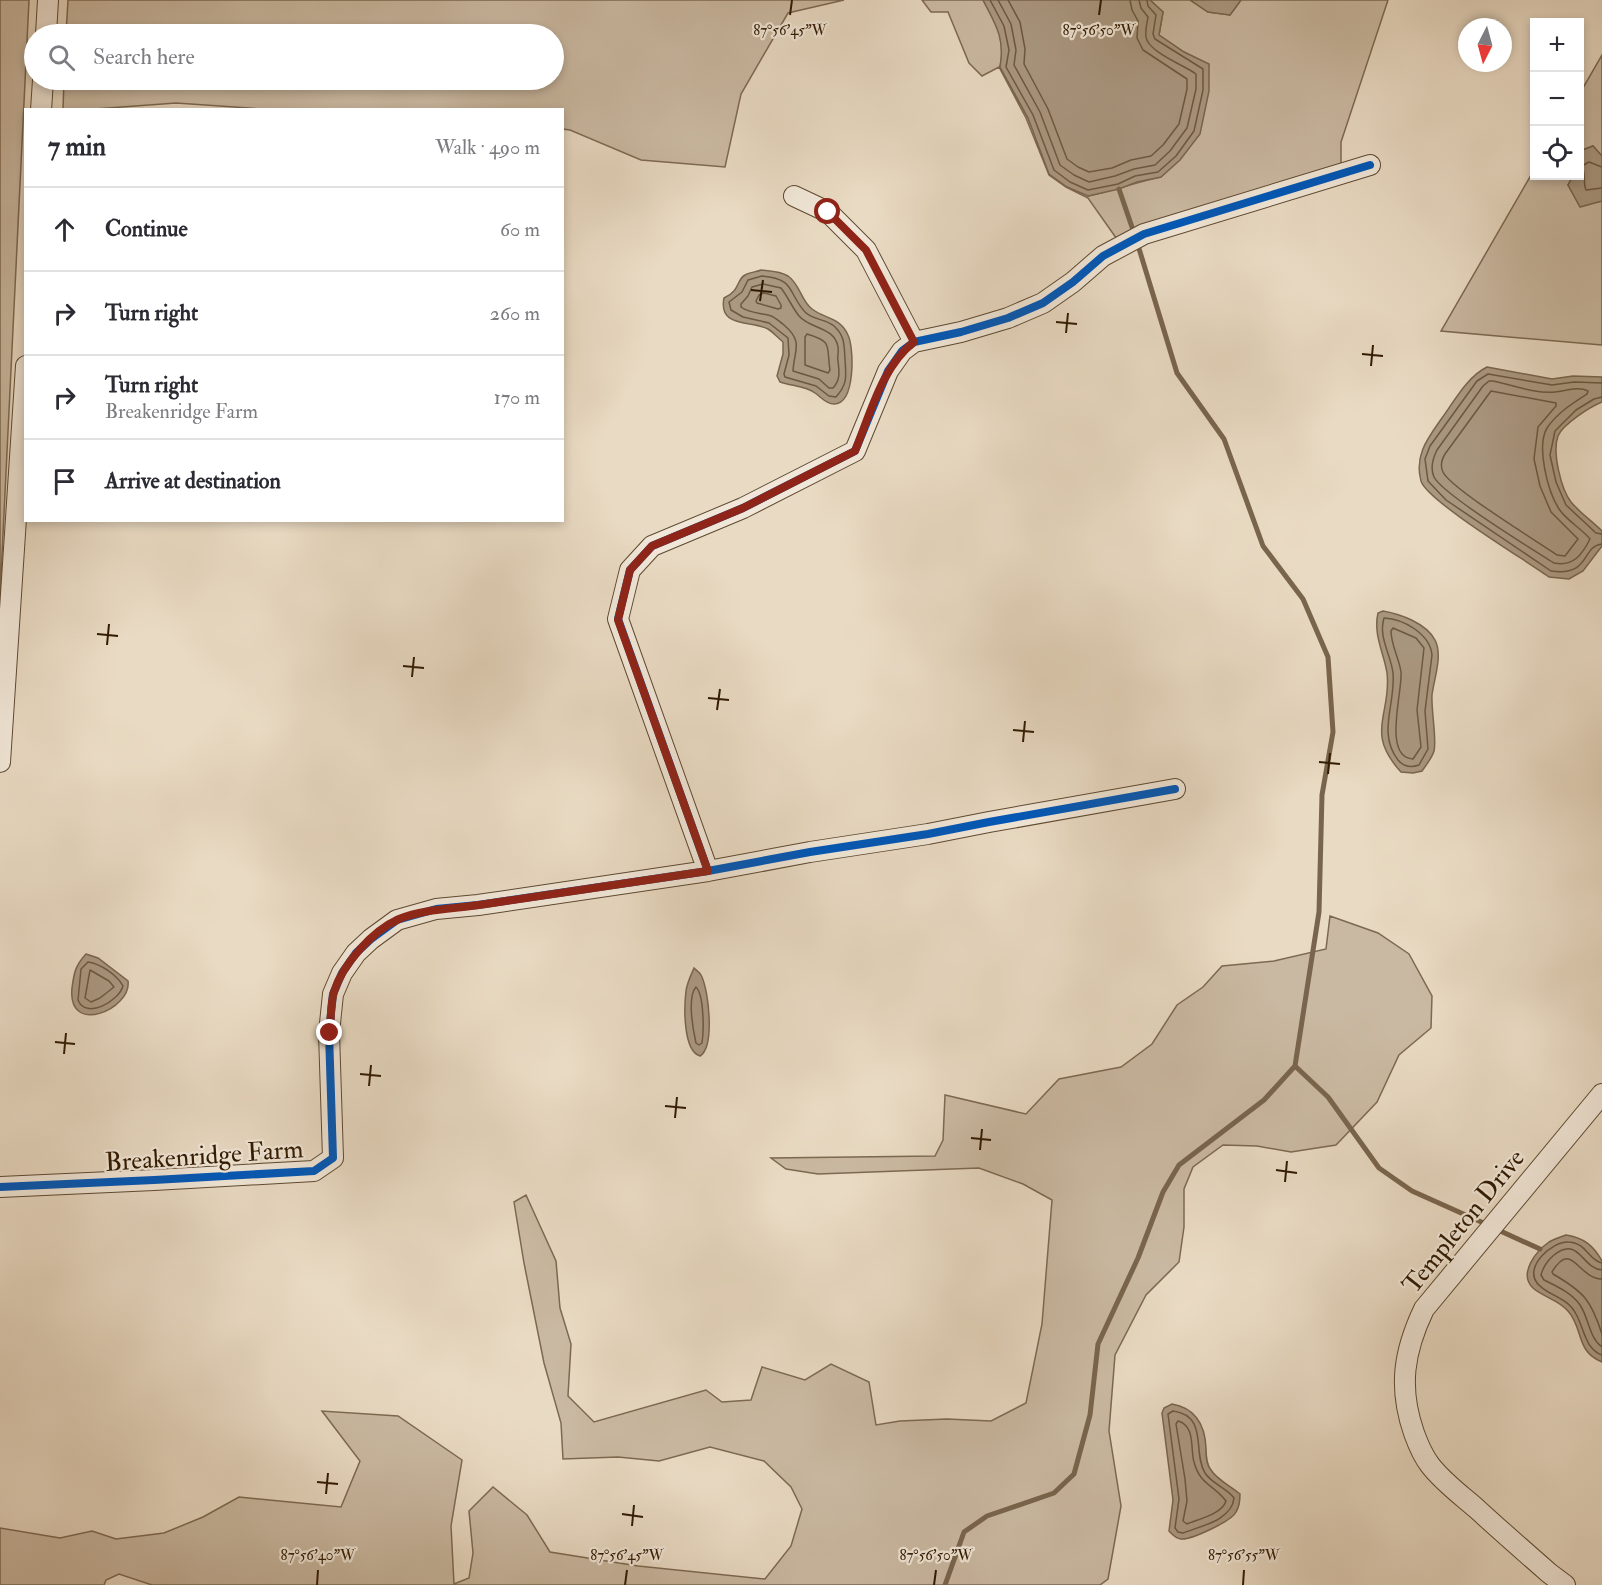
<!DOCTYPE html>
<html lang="en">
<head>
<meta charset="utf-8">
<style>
	body { margin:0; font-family:"IM FELL Double Pica",serif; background:#f2f2f3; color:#2b2b33 }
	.controls { position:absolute; right:18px; top:18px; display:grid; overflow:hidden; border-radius:0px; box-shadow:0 3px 9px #0003 }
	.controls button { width:54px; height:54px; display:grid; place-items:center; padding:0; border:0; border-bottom:2px solid #e1e1e2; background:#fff; color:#2b2b33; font:30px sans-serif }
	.compass { position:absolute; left:1458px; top:18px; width:54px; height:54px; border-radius:50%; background:#fff; box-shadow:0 3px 9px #0003; rotate:186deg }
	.stop { position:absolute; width:18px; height:18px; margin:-14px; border:4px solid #8f2418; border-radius:50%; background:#fff }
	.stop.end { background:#8f2418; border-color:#fff; box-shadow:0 2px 6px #0008 }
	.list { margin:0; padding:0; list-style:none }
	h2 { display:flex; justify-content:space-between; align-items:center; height:78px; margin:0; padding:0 24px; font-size:26px }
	h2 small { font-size:20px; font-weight:400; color:#7c7c81 }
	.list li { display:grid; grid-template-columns:39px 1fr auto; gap:18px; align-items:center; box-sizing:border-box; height:84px; padding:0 24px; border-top:2px solid #e1e1e2 }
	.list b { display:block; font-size:22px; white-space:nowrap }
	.list p { margin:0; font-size:20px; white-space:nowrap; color:#7c7c81 }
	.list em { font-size:20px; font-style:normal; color:#7c7c81 }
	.icon { flex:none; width:33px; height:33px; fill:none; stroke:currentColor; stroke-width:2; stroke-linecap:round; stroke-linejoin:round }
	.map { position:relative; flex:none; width:1602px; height:1585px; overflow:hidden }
	.search { position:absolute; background:#fff; box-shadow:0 3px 9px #0003; left:24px; top:24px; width:540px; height:66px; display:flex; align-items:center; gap:15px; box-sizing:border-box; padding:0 21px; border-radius:33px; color:#7c7c81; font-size:22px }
	.panel { position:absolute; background:#fff; box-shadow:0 3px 9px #0003; left:24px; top:108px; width:540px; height:414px; border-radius:0px }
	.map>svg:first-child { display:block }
	.green { fill:#cab9a2; stroke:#7d6951; stroke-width:1.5 }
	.water { fill:#aa9881; stroke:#79654d; stroke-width:1.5 }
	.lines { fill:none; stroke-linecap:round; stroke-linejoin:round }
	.shore { stroke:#6d5840; stroke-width:1.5 }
	.stream { stroke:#79654d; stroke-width:5 }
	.minor-casing { stroke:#5e4931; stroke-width:22 }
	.minor { stroke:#f1e7d8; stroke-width:20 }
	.cycleway-casing { stroke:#f1e7d8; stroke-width:11 }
	.cycleway { stroke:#0057b8; stroke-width:8 }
	.route { stroke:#8f2418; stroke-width:8 }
	.ticks { fill:none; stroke:#301900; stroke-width:2 }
	.labels { text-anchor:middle; stroke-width:4.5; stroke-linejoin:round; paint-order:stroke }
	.street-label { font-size:26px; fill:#301900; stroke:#f1e7d8 }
	.ticks-label { font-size:15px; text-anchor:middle; fill:#301900; stroke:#f1e7d8; stroke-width:4.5; stroke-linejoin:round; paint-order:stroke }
</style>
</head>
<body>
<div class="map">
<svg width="1602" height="1585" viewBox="0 0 1602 1585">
	<rect width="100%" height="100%" fill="#e9dac3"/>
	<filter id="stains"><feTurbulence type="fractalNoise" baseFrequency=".00333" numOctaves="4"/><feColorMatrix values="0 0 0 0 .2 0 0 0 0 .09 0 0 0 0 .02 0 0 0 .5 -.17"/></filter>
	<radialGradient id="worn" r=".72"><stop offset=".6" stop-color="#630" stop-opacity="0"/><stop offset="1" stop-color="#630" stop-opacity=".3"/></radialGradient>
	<path class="green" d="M0,0H29L0,596Z
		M68,0H844L788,13L741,94L725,167L641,160L570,130L563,129L562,110H277L176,103L95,109H63L64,80H554V34H66Z
		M922,0H983L998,27L1003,50L1000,67L1028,118L1036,137L1041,155L1088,196C1113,191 1136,182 1161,177L1209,65L1184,52L1159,35L1163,12L1150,0H1190L1208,12L1230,15L1241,0H1388L1341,142V173L1119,242L1088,198L1066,187L1049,175L1026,118L999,67L982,76L969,63L948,12H931Z
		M1602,55V156L1593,146L1580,151V93Z
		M1534,170V176H1573L1568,185L1580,206L1602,201V345L1441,331Z
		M1330,916L1378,933L1409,954L1432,996L1431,1028L1399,1055L1377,1102L1336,1145L1291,1152L1257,1146L1223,1145L1193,1167L1184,1189V1227L1179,1262L1146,1295L1115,1355L1109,1431L1121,1506L1108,1579L1100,1585H152L119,1574L106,1580L104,1585H0V1528L60,1538L92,1531L116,1539L164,1533L203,1517L239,1497L341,1507L360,1461L322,1411L398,1416L462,1460L451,1526L454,1584L469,1578L473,1553L469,1511L493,1487L527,1515L550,1552L638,1566L765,1579L791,1546L802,1509L791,1487L764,1461L710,1447L659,1461L618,1457L563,1459L561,1423L544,1363L524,1263L514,1202L526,1195L556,1261L560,1308L571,1344L568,1396L594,1422L706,1390L722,1402L751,1400L762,1367L805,1380L831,1364L869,1382L876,1425L900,1421L947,1419L991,1421L1026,1403L1042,1324L1052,1200L1023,1184L979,1168L818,1174L786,1169L771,1158L935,1156L943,1140L945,1095L1026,1114L1059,1079L1121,1067L1152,1044L1177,1005L1203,987L1222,966L1274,961L1326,949Z"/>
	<path class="water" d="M983,0H1150L1163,12L1159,35L1184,52L1209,64V91L1200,134L1180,160L1161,177L1137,182L1119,189L1088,196L1067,187L1049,174L1028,118L1000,67C1005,38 996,25 983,0Z
		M1190,0H1241L1230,15L1208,12Z
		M1593,146L1602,156V201L1580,207L1568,185L1573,176H1580V151Z
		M761,270C770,271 780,271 788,276C800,284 801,301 812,309C825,319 840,317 848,335C854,347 856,404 834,404C826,404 821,397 815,393C806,386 791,386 780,382L777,376L783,354V342C778,338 773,332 768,329C751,320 718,328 724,298C741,290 736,280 745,275C750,272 757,272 761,270Z
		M1487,367L1552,379L1573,376L1602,377V402C1590,407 1563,424 1558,436C1552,452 1561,489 1571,502C1580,513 1592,521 1602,531V546L1583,571L1569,579L1549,577C1527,561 1427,501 1421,481C1414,455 1428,438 1442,418C1455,400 1467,377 1487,367Z
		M1383,611C1400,614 1426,623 1435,640C1443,655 1434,679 1432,695C1431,710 1437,740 1434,751C1432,758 1426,765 1422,771L1413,773L1401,772C1364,732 1392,714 1387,673C1384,653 1373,635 1378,613Z
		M86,954L98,958L128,981C132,1009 67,1037 72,988C74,973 75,966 86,954Z
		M694,968C696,970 700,973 701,975C709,990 715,1047 700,1056C683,1051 684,1007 686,991C687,983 691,975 694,968Z
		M1566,1235C1584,1238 1593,1245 1602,1261V1362C1575,1351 1584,1329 1568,1311C1559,1300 1543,1297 1533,1288C1518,1274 1536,1251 1549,1242C1554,1239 1560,1237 1566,1235Z
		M1172,1404C1195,1408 1205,1425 1206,1448C1206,1455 1206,1464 1211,1470C1217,1480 1231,1486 1240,1494C1240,1500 1240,1506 1236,1512C1232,1521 1191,1540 1181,1539C1175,1538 1173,1535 1169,1531L1173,1500L1162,1413L1164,1408Z"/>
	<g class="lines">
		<path class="shore" d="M990,0L1004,26L1009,50L1006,67L1033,115L1054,170L1070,182L1088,190L1118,184L1135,176L1158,172L1176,156L1194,131L1203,90V69L1155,39L1153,34L1156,15L1148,6L1147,0
			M998,0L1011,24L1016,50L1014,65L1040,112L1060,165L1074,175L1089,182L1115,176L1134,169L1155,165L1170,151L1187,128L1196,89V74C1184,65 1148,52 1146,37C1145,31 1147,23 1148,17L1141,8L1139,0
			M1008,0L1020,22L1025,49L1024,64L1048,109L1067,159L1078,167L1089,172L1112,168L1131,160L1151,156L1163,145L1179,124L1187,89V79L1143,50L1137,38L1138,21L1132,10L1130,0
			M1602,167L1589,162L1582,166C1586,175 1583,183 1586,190L1602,188
			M762,276C796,279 787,292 805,312C813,320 826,319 834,326C845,336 844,345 845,359C846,377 848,383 836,397L829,396L816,386L785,377L784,374L789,355L788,338L769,323L743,317L731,310L729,302L742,292L748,280Z
			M763,284L781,288C788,297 792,307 799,316C810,329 835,327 838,347C839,352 837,356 838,361C839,371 841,379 833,388H829L819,379L793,371C794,350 804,342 784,325C779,321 774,316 768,315C759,313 749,313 741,307V304L748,296L752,287Z
			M764,293L776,296L781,305V308L778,309L757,303L756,301L759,295Z
			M807,334C834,342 826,346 830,370L828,373L805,365V337Z
			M1493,381C1513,385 1535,394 1555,392C1566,391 1578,386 1588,391L1587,394C1573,403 1557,413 1547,428C1536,447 1548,492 1559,509C1567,521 1581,528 1590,539C1582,555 1573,567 1554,563C1532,549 1443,495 1434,477C1430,468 1433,458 1437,450L1483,386L1489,381Z
			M1602,383L1574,382L1552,385L1488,374L1477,381L1430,446L1425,459L1428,481L1446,500L1551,571C1591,577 1581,546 1602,544
			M1491,391L1556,403V406L1538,427L1534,459L1540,486L1551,512L1578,539L1565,556L1557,555C1537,541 1450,488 1443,472C1440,466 1442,459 1445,454Z
			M1602,397L1594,399L1576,410L1555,431L1550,455L1556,482L1566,505L1596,533L1602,534
			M1384,618C1404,619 1430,634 1432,655L1425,711L1428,749L1419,765C1411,768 1404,767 1398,760C1377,733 1396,703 1393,673C1391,655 1378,637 1384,618Z
			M1393,628L1416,638L1424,648L1417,710L1421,747L1413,759C1382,757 1403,691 1401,672C1399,658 1391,645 1391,631Z
			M88,962C101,964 117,975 123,986C119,1001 86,1020 78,1000L81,969Z
			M90,970L109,981L114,987L100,998L91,1002L85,998Z
			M696,987C704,995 704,1030 702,1043L699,1045L696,1043C693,1030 687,997 696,987Z
			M1602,1263C1589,1261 1586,1242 1568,1242C1553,1241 1524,1266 1537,1283C1547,1296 1567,1296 1576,1314C1584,1328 1585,1349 1602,1355
			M1602,1270C1582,1269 1579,1235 1554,1255C1547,1261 1543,1267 1541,1275L1544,1280C1556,1286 1572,1293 1580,1305C1589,1318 1589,1338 1602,1347
			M1602,1279C1577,1278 1572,1239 1552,1272L1553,1274C1584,1292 1591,1300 1602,1334
			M1173,1411C1209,1416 1192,1452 1205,1473C1212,1484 1227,1488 1234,1498C1232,1520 1201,1526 1183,1533L1178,1532L1175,1528L1179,1499L1168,1414Z
			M1178,1421C1196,1426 1190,1449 1194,1462C1200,1485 1214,1485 1226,1501C1222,1514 1199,1519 1187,1524L1183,1521L1187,1501L1185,1479L1176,1424Z"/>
		<path class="stream" d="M1119,189L1134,233
			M1295,1066L1328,1097L1379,1168L1412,1191L1488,1225
			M1496,1229L1540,1249
			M945,1585L964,1532L987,1516L1054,1493L1074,1474L1090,1415L1098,1344L1138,1258L1163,1192L1179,1165L1264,1100L1295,1066L1319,912L1322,795L1333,732L1328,657L1303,599L1263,546L1224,439L1177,373L1137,242"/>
		<defs>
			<path id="minor" d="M46,34L48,0
				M41,110L43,80
				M794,196L828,212L866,250L914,342
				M0,762L26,366
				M708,871L618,619L630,570L652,546L743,508L855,451L888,371L902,351L914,342L961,332L1008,318L1043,303L1073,282L1103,256L1144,234L1370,165
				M0,1187L154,1180L314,1171L333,1158L329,1033L333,994L342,973L356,953L371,939L397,920L436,909L478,905L708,871L810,852L928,834L989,822L1175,789
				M1565,1585L1549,1573C1525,1552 1501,1531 1477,1509C1461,1495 1443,1482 1430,1465C1423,1456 1418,1444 1414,1433C1398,1387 1404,1351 1424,1309L1602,1094"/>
		</defs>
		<use href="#minor" class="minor-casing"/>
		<use href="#minor" class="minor"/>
		<defs>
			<path id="cycleway" d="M708,871L618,619L630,570L652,546L743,508L855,451L888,371L902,351L914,342L961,332L1008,318L1043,303L1073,282L1103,256L1144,234L1370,165
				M0,1187L154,1180L314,1171L333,1158L329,1033L333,994L342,973L356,953L371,939L397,920L436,909L478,905L708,871L810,852L928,834L989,822L1175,789"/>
		</defs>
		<use href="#cycleway" class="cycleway-casing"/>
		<use href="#cycleway" class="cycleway"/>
	</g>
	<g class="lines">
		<path class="route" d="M330,1033C331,1020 330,1005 334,992C342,965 372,931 399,919C424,909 452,909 479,905C555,894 632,882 708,871L618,620L630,570L652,546L743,508L855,451C870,415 882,366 914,342L866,250L828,212"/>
	</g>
	<path class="ticks" d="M790,15L792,0M1099,15L1101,0M751,290L772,292M760,301L763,280M1056,322L1077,324M1066,333L1068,313M1362,354L1383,356M1371,366L1373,345M97,634L118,636M107,645L109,624M403,666L424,668M412,677L414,657M708,698L729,700M717,710L720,689M1013,730L1034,732M1023,742L1025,721M1319,762L1340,764M1328,774L1330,753M55,1042L75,1044M64,1054L66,1033M360,1074L381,1076M369,1086L371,1065M665,1106L686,1108M675,1118L677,1097M971,1138L991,1140M980,1150L982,1129M1276,1170L1297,1173M1285,1182L1287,1161M317,1482L338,1484M326,1494L328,1473M622,1514L643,1517M632,1526L634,1505M317,1585L318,1570M625,1585L627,1570M934,1585L936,1570M1243,1585L1244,1570"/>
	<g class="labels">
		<g class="street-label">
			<text transform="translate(204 1155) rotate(-4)" y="9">Breakenridge Farm</text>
			<text transform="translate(1463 1221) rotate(-51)" y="9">Templeton Drive</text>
		</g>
	</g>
	<g class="ticks-label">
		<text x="790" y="35">87°56'45"W</text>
		<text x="1099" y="35">87°56'50"W</text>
		<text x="318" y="1560">87°56'40"W</text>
		<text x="627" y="1560">87°56'45"W</text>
		<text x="936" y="1560">87°56'50"W</text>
		<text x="1244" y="1560">87°56'55"W</text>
	</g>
	<rect width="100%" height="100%" filter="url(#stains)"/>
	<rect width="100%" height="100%" fill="url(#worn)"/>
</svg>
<div class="controls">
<button>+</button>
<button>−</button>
<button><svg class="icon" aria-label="locate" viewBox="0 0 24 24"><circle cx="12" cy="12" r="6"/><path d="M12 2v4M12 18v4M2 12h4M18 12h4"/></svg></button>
</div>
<svg class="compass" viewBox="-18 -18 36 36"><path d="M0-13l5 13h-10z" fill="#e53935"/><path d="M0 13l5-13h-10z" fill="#7c7c81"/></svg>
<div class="stop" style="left:828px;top:212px"></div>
<div class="stop end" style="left:330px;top:1033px"></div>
<div class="search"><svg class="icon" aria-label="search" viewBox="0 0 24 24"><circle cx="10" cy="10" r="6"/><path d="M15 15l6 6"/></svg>Search here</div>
<section class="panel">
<h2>7 min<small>Walk · 490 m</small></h2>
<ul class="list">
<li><svg class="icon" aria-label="ahead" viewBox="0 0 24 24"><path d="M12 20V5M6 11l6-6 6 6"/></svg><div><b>Continue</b></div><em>60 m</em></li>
<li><svg class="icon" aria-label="right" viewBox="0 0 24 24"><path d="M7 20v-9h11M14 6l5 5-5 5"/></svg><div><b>Turn right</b></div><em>260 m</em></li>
<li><svg class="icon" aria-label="right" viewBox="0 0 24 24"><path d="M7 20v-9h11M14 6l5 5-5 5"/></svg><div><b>Turn right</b><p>Breakenridge Farm</p></div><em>170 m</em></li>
<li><svg class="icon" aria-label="arrive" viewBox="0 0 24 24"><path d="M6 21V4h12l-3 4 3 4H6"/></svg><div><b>Arrive at destination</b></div></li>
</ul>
</section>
</div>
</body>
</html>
